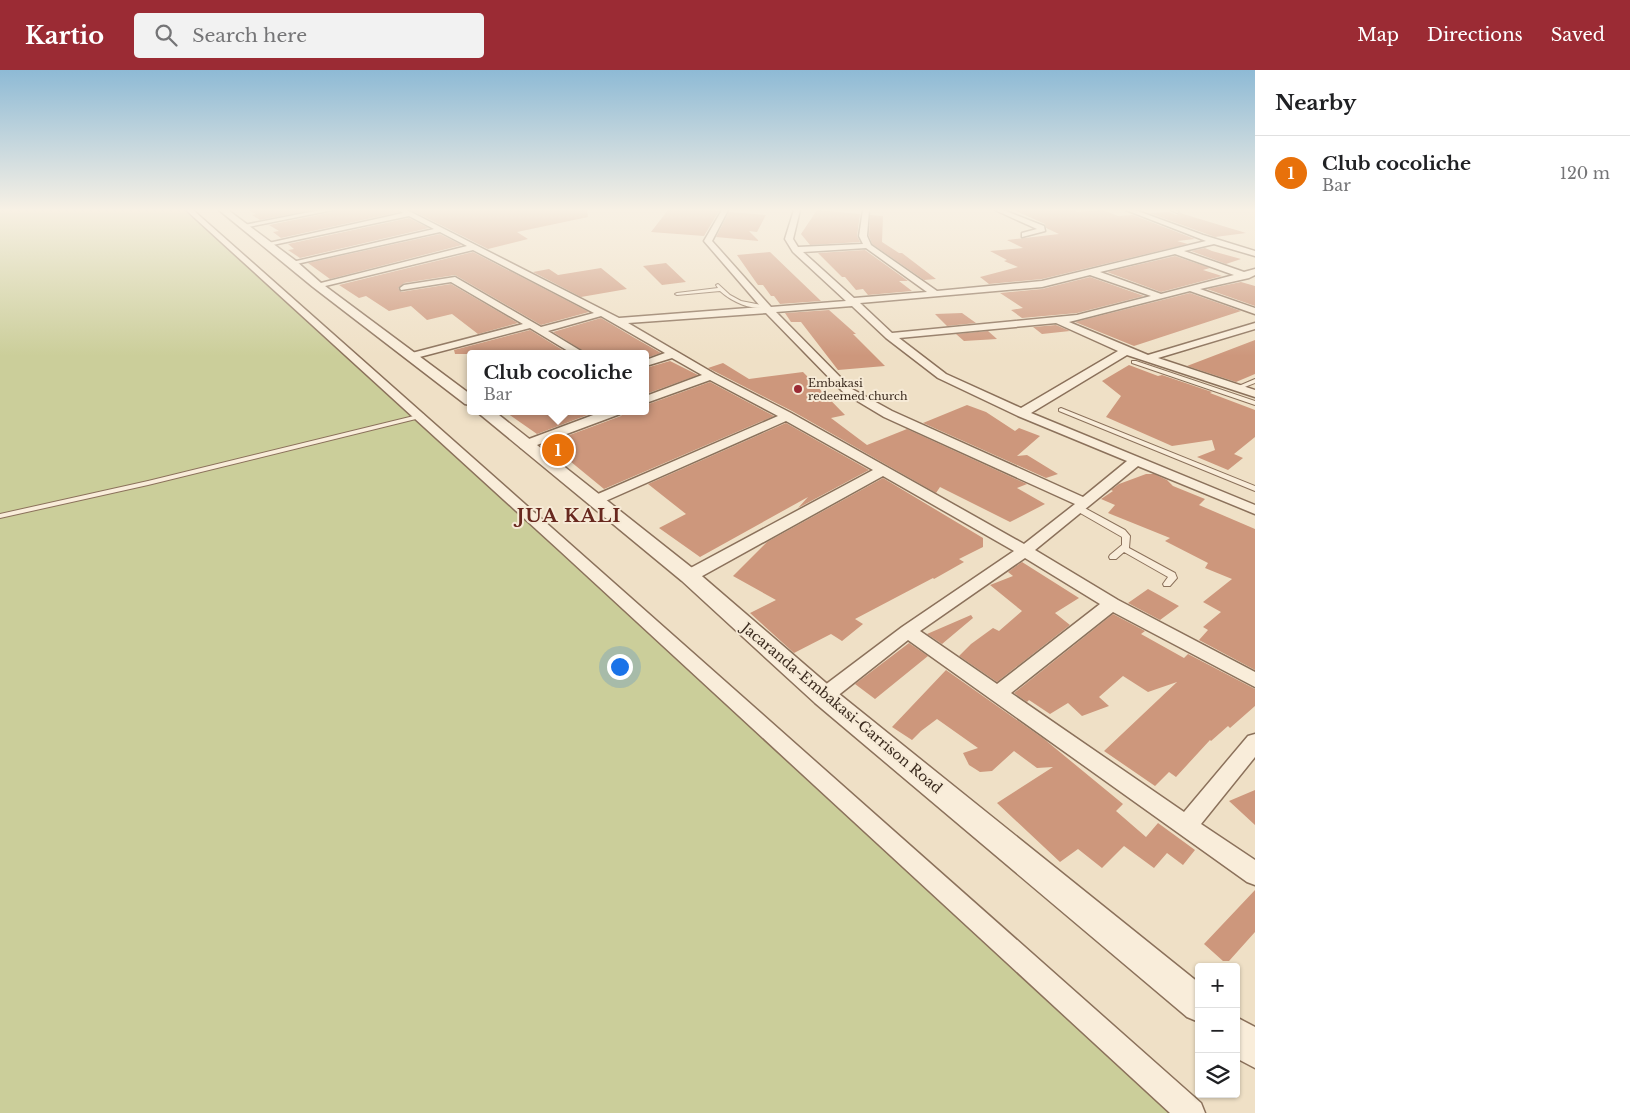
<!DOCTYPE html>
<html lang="en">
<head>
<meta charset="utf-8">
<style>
	body { margin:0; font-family:"Libre Baskerville",serif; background:#f2f2f2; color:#202124 }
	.controls { position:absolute; right:15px; bottom:15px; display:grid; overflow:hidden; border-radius:5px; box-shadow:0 1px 4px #0004 }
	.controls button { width:45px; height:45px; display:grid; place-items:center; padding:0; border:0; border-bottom:1px solid #e0e0e0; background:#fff; color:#202124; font:25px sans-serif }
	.you { position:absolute; left:619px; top:596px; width:18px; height:18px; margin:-12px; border:4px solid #fff; border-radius:50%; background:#1a73e8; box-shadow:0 0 0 8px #1a73e833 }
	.badge { display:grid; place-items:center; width:32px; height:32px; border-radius:50%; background:#9b2b34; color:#fff; font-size:16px; font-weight:700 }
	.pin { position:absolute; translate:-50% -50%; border:2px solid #fff; box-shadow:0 1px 5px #0006 }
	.popup { position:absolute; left:467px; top:280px; width:182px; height:65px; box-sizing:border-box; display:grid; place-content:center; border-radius:5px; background:#fff; filter:drop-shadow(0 1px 4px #0005); font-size:16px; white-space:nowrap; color:#757577 }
	.popup b { font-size:19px; color:#202124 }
	.popup::after { content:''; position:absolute; left:50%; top:100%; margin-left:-10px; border:10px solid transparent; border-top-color:#fff }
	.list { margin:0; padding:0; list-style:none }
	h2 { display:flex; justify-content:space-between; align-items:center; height:65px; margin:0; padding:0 20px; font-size:21px }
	h2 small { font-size:16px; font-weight:400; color:#757577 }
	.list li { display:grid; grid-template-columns:32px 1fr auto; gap:15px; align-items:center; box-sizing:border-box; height:75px; padding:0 20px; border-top:1px solid #e0e0e0 }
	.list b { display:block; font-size:19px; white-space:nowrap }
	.list p { margin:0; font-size:16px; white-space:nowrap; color:#757577 }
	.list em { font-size:16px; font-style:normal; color:#757577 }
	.icon { flex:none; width:28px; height:28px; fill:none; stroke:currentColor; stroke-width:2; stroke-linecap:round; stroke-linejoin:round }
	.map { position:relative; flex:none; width:1255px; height:1043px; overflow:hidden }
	header { display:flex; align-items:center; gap:30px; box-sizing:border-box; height:70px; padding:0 25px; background:#9b2b34; color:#fff }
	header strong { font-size:24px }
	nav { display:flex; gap:28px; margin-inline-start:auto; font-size:18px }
	.search { width:350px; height:45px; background:#f2f2f2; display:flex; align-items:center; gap:12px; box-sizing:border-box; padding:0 18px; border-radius:5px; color:#757577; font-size:19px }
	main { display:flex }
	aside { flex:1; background:#fff }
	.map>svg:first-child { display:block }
	.green { fill:#cbce9a }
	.building { fill:#cd977c }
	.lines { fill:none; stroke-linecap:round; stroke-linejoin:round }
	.service-casing { stroke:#8b715b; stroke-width:2 }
	.minor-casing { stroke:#8b715b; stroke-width:3 }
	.tertiary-casing { stroke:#8b715b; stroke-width:3 }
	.service { fill:#f9edda; fill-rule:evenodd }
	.minor { fill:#f9edda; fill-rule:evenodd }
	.tertiary { fill:#f9edda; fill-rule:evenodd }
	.poi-dot { fill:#9b2b34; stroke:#f6ead6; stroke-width:2 }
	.labels { text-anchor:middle; stroke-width:4; stroke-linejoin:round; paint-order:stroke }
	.far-poi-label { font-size:11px; fill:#3b2b1f; stroke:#f6ead6; text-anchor:start }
	.street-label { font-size:14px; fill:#3b2b1f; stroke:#f6ead6 }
	.district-label { font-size:19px; font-weight:bold; letter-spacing:1px; fill:#68281e; stroke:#f6ead6 }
</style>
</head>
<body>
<header>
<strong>Kartio</strong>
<div class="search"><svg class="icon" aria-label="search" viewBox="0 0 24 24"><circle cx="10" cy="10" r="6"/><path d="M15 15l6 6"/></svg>Search here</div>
<nav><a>Map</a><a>Directions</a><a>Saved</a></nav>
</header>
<main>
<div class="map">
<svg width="1255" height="1043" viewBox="0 0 1255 1043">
	<rect width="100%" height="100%" fill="#efe0c6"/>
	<path class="green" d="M0,140H185L1179,1043H0Z"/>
	<path class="building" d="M249,140H312L260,150L252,145L256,144Z
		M335,140H397L399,142L281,168L273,162L279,161L269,155L333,142Z
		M411,140H587L588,147L517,162L528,169L488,179Z
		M668,140H710L719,141L704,166L651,162Z
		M817,140L860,144L857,166L860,172L810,175L801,164Z
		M1014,140H1076L1077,142L1103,140L1118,146L1133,145L1195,169L1177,171L1188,174L1042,209L989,214L980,207L1018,197L1004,191L1007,190L990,181L1023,178L1007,170L1059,164L1046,158L1045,154Z
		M729,142L766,145L757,162L749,161L759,171L716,167Z
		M1169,142L1176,145L1180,143L1246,163L1215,167L1149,143Z
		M870,145L883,146L882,172L899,183H902L936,209L924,210L872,174L869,166Z
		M409,148L429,158L300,188L288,180L294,179L288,174Z
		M440,164L462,175L330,209L308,193Z
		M1205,178L1212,181L1241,189L1226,194L1191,181Z
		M865,180L908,211H899L912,221L868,225L863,219L856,220L845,207H842L818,183Z
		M473,182L589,242L541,255L455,205L404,213L398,218L401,222L451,214L518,253L478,264L452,244L427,250L411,236L389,241L366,226L359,228L339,215Z
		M770,182L797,208L821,231L780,234L774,226H771L763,215H758L737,185Z
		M1175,186L1210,198L1203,200L1222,206L1161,222L1107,202Z
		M666,193L686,212L662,215L643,196Z
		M601,198L627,219L581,227L533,202L549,199L558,205Z
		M1090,207L1144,226L1077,243L1022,248L1011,240L1023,238L1000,223L1042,219Z
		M1241,212L1255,216V236L1207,219Z
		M1190,223L1241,241L1134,276L1075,252Z
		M829,240L856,264H853L885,296L838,300L801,252H791L785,243Z
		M962,243L976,253L947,256L935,244Z
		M601,248L633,267L661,283L646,288V284H588L553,262Z
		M1056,255L1070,261L1042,264L1033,257Z
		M530,260L569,284H455L454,280Z
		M988,261L997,269L964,271L956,264Z
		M1255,270V304L1236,312L1187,296Z
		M670,291L698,305L646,324V298Z
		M723,293L749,309L803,302L845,345L831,348L867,375L907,359L1027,414L1017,418L1045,434L1010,452L940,417L936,423L792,341L708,298Z
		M1129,295L1158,306L1162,305L1212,322L1210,323L1255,340V367L1234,384L1243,388L1228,400L1197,387L1215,380L1212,370L1172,376L1106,347L1121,326L1102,311Z
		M710,312L774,346L604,419L548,373L621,346L624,341H646V335Z
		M967,335L986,342L1015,361L1019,358L1040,366L1017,386L1027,385L1058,404L1046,408L923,353Z
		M504,341H598L537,364Z
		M786,353L869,400L798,438L808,427L700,487L659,458L686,444L648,414Z
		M1146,404H1154L1167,410L1173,416L1205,429L1199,435L1255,459V600L1199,570L1208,560L1203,557L1221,542L1203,532L1232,509L1205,498L1208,493L1165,471L1170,468L1108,443L1115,435L1101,429L1113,421L1111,420L1119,414Z
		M883,408L983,468V477L959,489L964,492L934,509L933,508L855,549L863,554L842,571L831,564L794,583L750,543L776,530L733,506L767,472Z
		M1022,492L1079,528L1055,543L1070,555L997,612L959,586L971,574L993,558L999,561L1022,541L990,515L1013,506L1008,502Z
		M1148,519L1179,536L1160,550L1128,533Z
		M1113,544L1145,561L1141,564L1184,588L1188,584L1255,619V636L1230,658L1228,656L1211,671L1210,670L1176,707L1169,702L1155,716L1104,681L1177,612L1148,622L1123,606L1099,627L1109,636L1082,646L1068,633L1050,644L1029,630L1027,632L1014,623Z
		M971,545L973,548L942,574L927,564Z
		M909,573L928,586L875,629L855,614Z
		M946,600L1044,669L1123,734L1116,741L1146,767L1158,753L1195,780L1183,795L1167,783L1154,798L1124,776L1102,798L1078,779L1060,792L997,733L1053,697L1037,698L1014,681L992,701L980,702L969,695L963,683L978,678L937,649L921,661L912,670L892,657Z
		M1255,720V755L1229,731Z
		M1255,820V862L1229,891H1223L1204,874Z"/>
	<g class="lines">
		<defs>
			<path id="service" d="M1170,140H1175L1179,142L1177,143Z
				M718,214L730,225L741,231L767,236C752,242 731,231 720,221L677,225L675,224L677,223L718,218L716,215Z
				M1132,291H1136L1255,331V335L1132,293Z
				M1255,309V313L1237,320L1234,318Z
				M1061,338L1255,416V421L1059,341V339Z
				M422,344L424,345V347L148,415L0,448V444L148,411Z
				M1075,436H1081L1125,460L1130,466L1129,478L1175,503L1177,508L1170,516H1164L1163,514L1168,507L1124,482L1116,489H1110L1109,487L1110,485L1122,475V467L1075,440L1074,438Z"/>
			<path id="minor" d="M186,140H193L1201,1033L1205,1043H1170L560,481Z
				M320,140H333L243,158L239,156Z
				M399,140H407L619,248L761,237L704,171L722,140H728L712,171L771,237L846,231L793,182L785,169L794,140H800L793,169L798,177L863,174L859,166L863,140H869L867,166L871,175L937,221L1042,211L1206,171L1126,140H1135L1203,165L1255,181V186L1214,174L1184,181L1244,202L1255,199V205L1249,208L1200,219L1255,238V244L1190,221L1069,252L1148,285L1255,253V259L1158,288L1255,320V327L1127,285L1031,343L1255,435V444L1138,396L1035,480L1118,530L1255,602V617L1113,542L1011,623L1184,742L1248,666L1255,664V687L1201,754L1255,790V815L1247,812L908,570L831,631L824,633L817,631L815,626L817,621L902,557L1014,481L883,406L695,510L689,511L683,510L681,506L683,502L873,400L786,351L601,433H591L589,430L591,427L778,346L710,310L646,333V326L702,305L672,288L646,296V290L665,283L601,246L548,261L586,284H573L530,258L412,289L408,288L407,286L408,284L523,254L451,212L401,220L400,218L404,215L455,207L541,257L594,243L473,180L317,218L313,215L467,176L440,162L292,195L288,193L434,159L409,146L268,176L264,174L403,143ZM866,178L927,222L854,228L803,182ZM1175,184L1234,205L1161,224L1100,202ZM1090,205L1151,226L1077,245L892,263L860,233L1042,217ZM852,236L886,268L938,308L1018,346L1127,391L1083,427L892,341L852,319L776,242ZM766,243L844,323L884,347L1075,434L1024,474L791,343L715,304L628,253ZM1056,253L1118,281L1021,338L946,304L899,268ZM1025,488L1100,534L997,614L920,561Z
				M995,140H1003L1044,156L1045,161L1022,167V163L1037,159Z
				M604,341H622L620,344L529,378H521L519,375L521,372Z"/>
			<path id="tertiary" d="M219,140H228L296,191L321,213L470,324V335L465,334L313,217Z
				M476,341H494L696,501L833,619L1199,913V952L1187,947L815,633L682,511Z
				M1236,947L1255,957V998L1236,988Z"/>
		</defs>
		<use href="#service" class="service-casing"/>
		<use href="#minor" class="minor-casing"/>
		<use href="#tertiary" class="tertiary-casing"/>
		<use href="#service" class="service"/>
		<use href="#minor" class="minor"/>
		<use href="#tertiary" class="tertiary"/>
	</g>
	<linearGradient id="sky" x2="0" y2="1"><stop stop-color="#8ebad5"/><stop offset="0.49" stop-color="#f8f1e5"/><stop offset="1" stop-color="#f8f1e5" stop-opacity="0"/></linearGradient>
	<rect width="1255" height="286" fill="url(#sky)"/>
	<circle class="poi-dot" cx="798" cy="319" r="5"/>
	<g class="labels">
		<g class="far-poi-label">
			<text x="808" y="317">Embakasi<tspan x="808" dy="13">redeemed church</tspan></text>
		</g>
		<g class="street-label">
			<text transform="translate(842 638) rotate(40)" y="5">Jacaranda-Embakasi-Garrison Road</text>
		</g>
		<g class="district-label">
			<text x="569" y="452">JUA KALI</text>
		</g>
	</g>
</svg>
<div class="controls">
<button>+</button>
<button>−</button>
<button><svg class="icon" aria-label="layers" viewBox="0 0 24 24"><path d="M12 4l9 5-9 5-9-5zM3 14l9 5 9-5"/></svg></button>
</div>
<div class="you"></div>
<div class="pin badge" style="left:558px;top:380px;background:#e8710a">1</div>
<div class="popup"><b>Club cocoliche</b>Bar</div>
</div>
<aside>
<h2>Nearby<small></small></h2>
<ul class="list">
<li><span class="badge" style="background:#e8710a">1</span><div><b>Club cocoliche</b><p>Bar</p></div><em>120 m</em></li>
</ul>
</aside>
</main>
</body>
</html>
